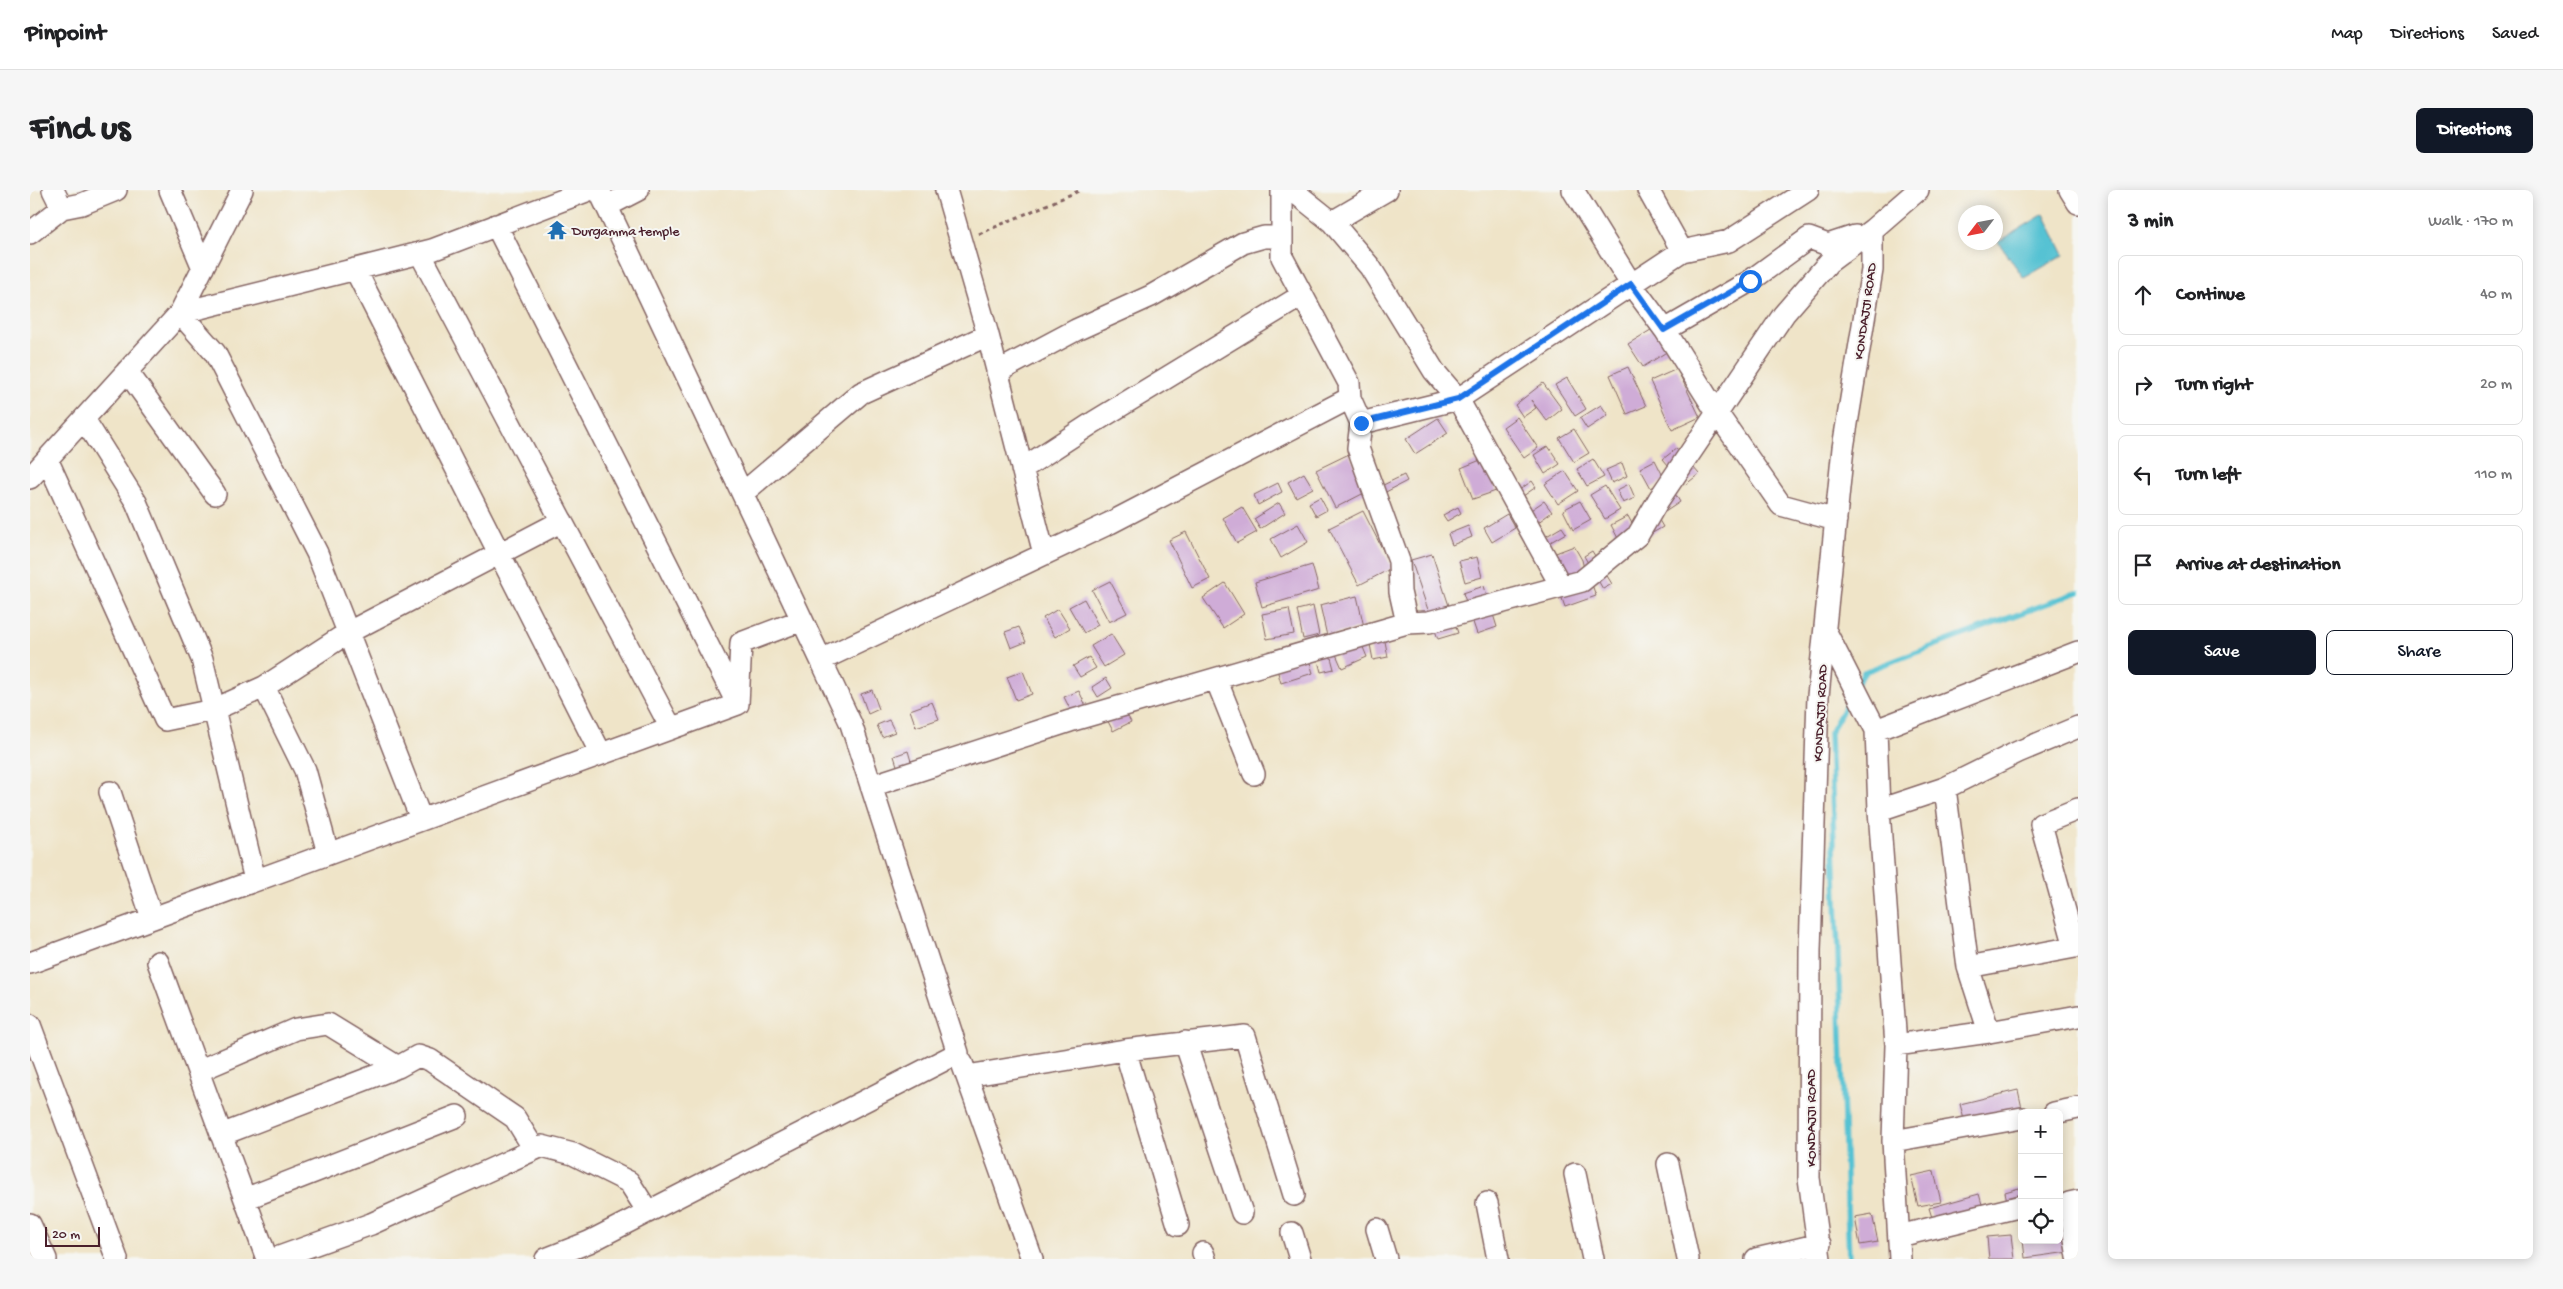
<!DOCTYPE html>
<html lang="en">
<head>
<meta charset="utf-8">
<style>
	body { margin:0; font-family:"Gochi Hand",sans-serif; background:#f6f6f6; color:#202124 }
	.controls { position:absolute; right:15px; bottom:15px; display:grid; overflow:hidden; border-radius:8px; box-shadow:0 2px 12px #0003 }
	.controls button { width:45px; height:45px; display:grid; place-items:center; padding:0; border:0; border-bottom:1px solid #e0e0e0; background:#fff; color:#202124; font:25px sans-serif }
	.compass { position:absolute; left:1928px; top:15px; width:45px; height:45px; border-radius:50%; background:#fff; box-shadow:0 2px 12px #0003; rotate:238deg }
	.scale { position:absolute; left:15px; bottom:12px; width:55px; box-sizing:border-box; padding-left:5px; border:2px solid #4a1f2b; border-top:0; font-size:14px; line-height:18px; white-space:nowrap; color:#4a1f2b; -webkit-text-stroke:4px #f6f6f2; paint-order:stroke }
	.stop { position:absolute; width:15px; height:15px; margin:-11px; border:4px solid #1a73e8; border-radius:50%; background:#fff }
	.stop.end { background:#1a73e8; border-color:#fff; box-shadow:0 1px 5px #0008 }
	.list { margin:0; padding:0; list-style:none }
	h2 { display:flex; justify-content:space-between; align-items:center; height:65px; margin:0; padding:0 20px; font-size:21px }
	h2 small { font-size:16px; font-weight:400; color:#757577 }
	.list li { display:grid; grid-template-columns:32px 1fr auto; gap:15px; align-items:center; box-sizing:border-box; height:80px; margin:0 10px 10px; padding:0 10px; border:1px solid #e0e0e0; border-radius:8px }
	.list b { display:block; font-size:19px; white-space:nowrap }
	.list em { font-size:16px; font-style:normal; color:#757577 }
	.actions { display:flex; gap:10px; padding:15px 20px }
	.actions a { flex:1; padding:11px 0; border:1px solid #111827; border-radius:8px; text-align:center; font-size:18px; color:#111827 }
	.actions .main { background:#111827; color:#fff }
	.icon { flex:none; width:28px; height:28px; fill:none; stroke:currentColor; stroke-width:2; stroke-linecap:round; stroke-linejoin:round }
	.map { position:relative; flex:none; width:2048px; height:1069px; overflow:hidden; border-radius:8px }
	header { display:flex; align-items:center; gap:30px; box-sizing:border-box; height:70px; padding:0 25px; background:#fff; border-bottom:1px solid #e0e0e0 }
	header strong { font-size:24px }
	nav { display:flex; gap:28px; margin-inline-start:auto; font-size:18px }
	.intro { display:flex; align-items:center; justify-content:space-between; box-sizing:border-box; height:120px; padding:0 30px }
	h1 { margin:0; font-size:35px }
	.button { padding:12px 22px; border-radius:8px; background:#111827; color:#fff; font-size:18px; font-weight:700 }
	main { display:flex; gap:30px; padding:0 30px }
	aside { flex:1; background:#fff; border-radius:8px; box-shadow:0 2px 12px #0003 }
	.map>svg:first-child { display:block }
	.water { fill:#57c2d3; stroke:#50707f }
	.lines { fill:none; stroke-linecap:round; stroke-linejoin:round }
	.stream { stroke:#57c2d3; stroke-width:5.5 }
	.building { fill:#cfacd7 }
	.minor-casing { stroke:#846462; stroke-width:24 }
	.path { stroke:#846462; stroke-width:3; stroke-dasharray:4 4; stroke-linecap:butt }
	.minor { stroke:#fff; stroke-width:21 }
	.route { stroke:#1a73e8; stroke-width:6 }
	.labels { text-anchor:middle; stroke-width:4; stroke-linejoin:round; paint-order:stroke }
	.poi-label { font-size:14px; fill:#4a1f2b; stroke:#f6f6f2; text-anchor:start }
	.street-label { font-size:14px; fill:#4a1f2b; stroke:#f6f6f2 }
</style>
</head>
<body>
<header>
<strong>Pinpoint</strong>
<nav><a>Map</a><a>Directions</a><a>Saved</a></nav>
</header>
<div class="intro"><h1>Find us</h1><a class="button">Directions</a></div>
<main>
<div class="map">
<svg width="2048" height="1069" viewBox="0 0 2048 1069">
	<rect width="100%" height="100%" fill="#f6f6f2"/>
	<filter id="ink" filterUnits="userSpaceOnUse"><feTurbulence type="fractalNoise" baseFrequency=".02" numOctaves="2"/><feDisplacementMap in="SourceGraphic" scale="10" xChannelSelector="R" yChannelSelector="G"/><feConvolveMatrix kernelMatrix="1 2 1 2 8 2 1 2 1" color-interpolation-filters="sRGB"/></filter>
	<filter id="wash" filterUnits="userSpaceOnUse"><feTurbulence type="fractalNoise" baseFrequency=".0096" numOctaves="4" result="noise"/><feDisplacementMap in="SourceGraphic" scale="20" xChannelSelector="R" yChannelSelector="G"/><feGaussianBlur stdDeviation="1.12" result="paint"/><feColorMatrix in="noise" values="0 0 0 0 0 0 0 0 0 0 0 0 0 0 0 0 0 1.4 0 .05"/><feComposite in="paint" operator="in"/></filter>
	<g filter="url(#wash)">
		<rect width="100%" height="100%" fill="#efe4c8"/>
		<path class="water" d="M2014,24L2034,65L1994,88L1968,52Z"/>
		<g class="lines">
			<path class="stream" d="M1828,492L1834,482L2048,402
				M1819,1069L1800,543L1821,505"/>
		</g>
		<g id="blocks">
			<path class="building" d="M1624,138L1638,161L1613,177L1598,154Z
				M1598,177L1616,216L1597,224L1580,185Z
				M1647,179L1670,227L1642,240L1620,191Z
				M1537,188L1556,219L1545,226L1525,195Z
				M1513,193L1532,219L1517,231L1501,210L1506,218L1493,227L1485,215Z
				M1571,215L1578,225L1557,239L1550,228Z
				M1487,227L1508,258L1494,268L1473,237Z
				M1408,228L1418,243L1385,264L1376,249Z
				M1544,239L1559,263L1544,272L1529,248Z
				M1518,256L1530,274L1515,284L1504,265Z
				M1647,258L1669,284L1655,295L1633,269Z
				M1319,264L1338,301L1305,318L1286,280Z
				M1453,269L1466,301L1443,309L1431,278Z
				M1563,269L1574,287L1557,296L1547,279Z
				M1625,270L1635,290L1621,298L1610,278Z
				M1592,273L1597,286L1582,293L1576,280Z
				M1535,281L1548,301L1528,314L1515,294Z
				M1274,283L1283,298L1266,307L1258,292Z
				M1374,285L1377,291L1350,305L1347,298Z
				M1502,291L1506,297L1486,311L1482,305Z
				M1248,293L1252,302L1228,315L1224,305Z
				M1599,294L1605,308L1593,313L1587,300Z
				M1575,296L1590,320L1575,329L1560,305Z
				M1641,297L1650,312L1635,322L1626,306Z
				M1290,307L1297,320L1286,326L1279,313Z
				M1514,311L1522,322L1503,336L1495,324Z
				M1550,311L1561,330L1543,340L1533,320Z
				M1249,313L1255,323L1230,339L1224,329Z
				M1212,317L1227,342L1207,353L1193,328Z
				M1428,317L1431,323L1417,331L1413,325Z
				M1622,318L1633,337L1619,345Z
				M1333,321L1362,378L1329,395L1299,338Z
				M1477,324L1485,338L1462,352L1454,338Z
				M1598,326L1608,345L1591,354L1581,335Z
				M1268,334L1278,352L1251,368L1241,349Z
				M1438,336L1442,347L1422,355L1418,344Z
				M1532,337L1536,343L1512,357L1508,351Z
				M1156,342L1180,389L1162,398L1139,350Z
				M1544,356L1552,370L1556,387L1530,397L1518,366Z
				M1562,361L1582,394L1573,399L1554,366Z
				M1402,364L1428,443L1408,449L1381,370Z
				M1447,367L1452,387L1435,392L1429,371Z
				M1282,375L1289,400L1232,417L1225,392Z
				M1560,389L1566,406L1535,417L1529,400Z
				M1080,391L1097,423L1079,432L1062,400Z
				M1195,393L1214,424L1193,438L1173,408Z
				M1454,396L1467,437L1447,444L1433,403Z
				M1327,406L1334,437L1297,446L1290,415Z
				M1054,409L1068,435L1054,443L1039,417Z
				M1283,416L1289,445L1273,449L1267,420Z
				M1028,419L1040,438L1025,447L1013,428Z
				M1259,419L1264,444L1237,449L1232,424Z
				M989,437L996,452L981,458L975,442Z
				M1353,441L1358,467L1343,470L1338,444Z
				M1327,443L1337,467L1312,478L1301,453Z
				M1081,444L1094,465L1074,477L1061,456Z
				M1299,460L1304,479L1291,482L1286,463Z
				M1278,466L1283,483L1251,493L1246,476Z
				M1059,467L1066,478L1050,487L1043,476Z
				M993,481L1002,504L986,510L977,487Z
				M1076,488L1082,498L1068,507L1062,497Z
				M842,500L849,519L838,524L831,504Z
				M1049,501L1058,520L1044,527L1034,507Z
				M1087,507L1101,532L1083,541L1070,516Z
				M902,512L909,529L886,537L880,520Z
				M859,530L865,542L852,547L847,535Z
				M878,561L883,578L869,582L864,566Z
				M1988,900L1993,923L1938,945L1930,914Z
				M1904,981L1911,1012L1888,1016L1881,986Z
				M1989,998L1992,1011L1979,1020L1975,1002Z
				M1949,1004L1954,1021L1904,1034L1899,1018Z
				M1842,1024L1848,1052L1830,1055L1825,1027Z
				M2042,1036L2046,1061L1995,1068L1993,1050H2029V1037Z
				M1981,1045L1984,1069H1959L1957,1047Z"/>
		</g>
	</g>
	<g filter="url(#ink)">
		<use href="#blocks" fill-opacity="0" stroke="#846462" stroke-width="1"/>
		<g class="lines">
			<defs>
				<path id="minor" d="M23,0L32,18
					M140,0L173,78
					M569,0L791,470L1080,333L1320,208
					M916,0L958,145L1014,364
					M1252,0V67L1319,193L1320,208L1331,233L1428,209L1652,61L1699,51L1778,0
					M1262,0L1302,32L1340,77L1404,181L1428,209L1531,396
					M1543,0L1601,94L1635,140L1720,91L1779,48L1798,55L1825,46
					M1618,0L1652,61
					M2040,0L2048,13
					M577,16L608,0
					M1302,32L1357,0
					M466,35L707,513
					M0,43L32,18L52,14L86,0
					M390,63L641,538
					M325,79L571,564
					M1635,140L1687,223L1751,315L1806,330
					M97,181L185,304
					M967,182L1046,140L1121,106L1213,53L1234,47H1252
					M54,229L106,312L172,469L225,690
					M1331,233L1328,258L1369,371L1370,402L1377,433
					M17,269L135,530L183,520L234,497L319,442L532,331
					M992,279L1064,232L1271,106
					M0,288L150,123L212,0
					M713,303L831,203L958,145
					M1795,440L1846,540
					M1186,489L1224,584
					M234,497L275,580L298,663
					M841,596L1040,531L1377,433L1399,432L1552,391L1608,345L1629,309L1754,124L1799,72L1842,40
					M1915,598L1938,777L2045,757
					M80,602L122,728
					M2048,619L2011,634L2045,757L2048,756
					M1849,620L1915,598L1988,562L2048,537
					M391,629L287,363L185,163L150,123L402,60L559,0
					M128,772L237,1069
					M0,773L708,514L711,453L772,430
					M1938,777L1959,842
					M0,835L87,1069
					M1155,852L1212,1023
					M1866,855L1959,842L2048,826
					M1095,860L1148,1035
					M932,873L1002,1069
					M168,881L266,839L298,834L368,877L388,866L400,870L485,928L504,959
					M937,886L1095,860L1215,846L1264,1005
					M2024,923L2048,918
					M191,945L368,877
					M1863,951L1992,928
					M1638,974L1658,1069
					M1545,984L1563,1069
					M215,1009L427,926
					M2048,1011L2039,1013L2048,1067
					M1457,1013L1468,1069
					M0,1034L16,1069
					M1347,1039L1356,1069
					M1262,1043L1270,1069
					M1869,1046L1992,1016
					M1173,1063L1175,1069
					M244,1069L341,1034L512,956L543,964L599,992L618,1022
					M516,1069L559,1052L928,863L821,534L791,470
					M1726,1069L1790,1054
					M1790,1069L1779,988L1780,761L1788,506L1813,258L1842,80V40L1888,0
					M1870,1069L1863,951L1866,855L1849,620L1846,540L2048,462"/>
			</defs>
			<use href="#minor" class="minor-casing"/>
			<path class="path" d="M949,44L1051,0"/>
			<use href="#minor" class="minor"/>
		</g>
	</g>
	<g class="lines" filter="url(#ink)">
		<path class="route" d="M1331,233L1428,209L1601,94L1634,140L1720,91"/>
	</g>
	<defs>
		<symbol id="temple-bare" viewBox="-9 -9 18 18"><path d="M0-6L5-2H3V0L6.5 2.5H4V6H1.5V3h-3V6H-4V2.5H-6.5L-3 0V-2H-5Z" fill="#1f6fb2" stroke="#f6f6f2" stroke-width="2.5" paint-order="stroke"/></symbol>
	</defs>
	<g fill-rule="evenodd">
		<use href="#temple-bare" x="513" y="26" width="28" height="28"/>
	</g>
	<g class="labels">
		<g class="poi-label">
			<text x="542" y="45">Durgamma temple</text>
		</g>
		<g class="street-label">
			<text transform="translate(1834 121) rotate(-82)" y="5">KONDAJJI ROAD</text>
			<text transform="translate(1789 523) rotate(-87)" y="5">KONDAJJI ROAD</text>
			<text transform="translate(1780 928) rotate(-90)" y="5">KONDAJJI ROAD</text>
		</g>
	</g>
</svg>
<div class="controls">
<button>+</button>
<button>−</button>
<button><svg class="icon" aria-label="locate" viewBox="0 0 24 24"><circle cx="12" cy="12" r="6"/><path d="M12 2v4M12 18v4M2 12h4M18 12h4"/></svg></button>
</div>
<svg class="compass" viewBox="-18 -18 36 36"><path d="M0-13l5 13h-10z" fill="#e53935"/><path d="M0 13l5-13h-10z" fill="#757577"/></svg>
<div class="scale">20 m</div>
<div class="stop" style="left:1720px;top:91px"></div>
<div class="stop end" style="left:1331px;top:233px"></div>
</div>
<aside>
<h2>3 min<small>Walk · 170 m</small></h2>
<ul class="list">
<li><svg class="icon" aria-label="ahead" viewBox="0 0 24 24"><path d="M12 20V5M6 11l6-6 6 6"/></svg><div><b>Continue</b></div><em>40 m</em></li>
<li><svg class="icon" aria-label="right" viewBox="0 0 24 24"><path d="M7 20v-9h11M14 6l5 5-5 5"/></svg><div><b>Turn right</b></div><em>20 m</em></li>
<li><svg class="icon" aria-label="left" viewBox="0 0 24 24"><path d="M17 20v-9H6M10 6l-5 5 5 5"/></svg><div><b>Turn left</b></div><em>110 m</em></li>
<li><svg class="icon" aria-label="arrive" viewBox="0 0 24 24"><path d="M6 21V4h12l-3 4 3 4H6"/></svg><div><b>Arrive at destination</b></div></li>
</ul>
<div class="actions"><a class="main">Save</a><a>Share</a></div>
</aside>
</main>
</body>
</html>
